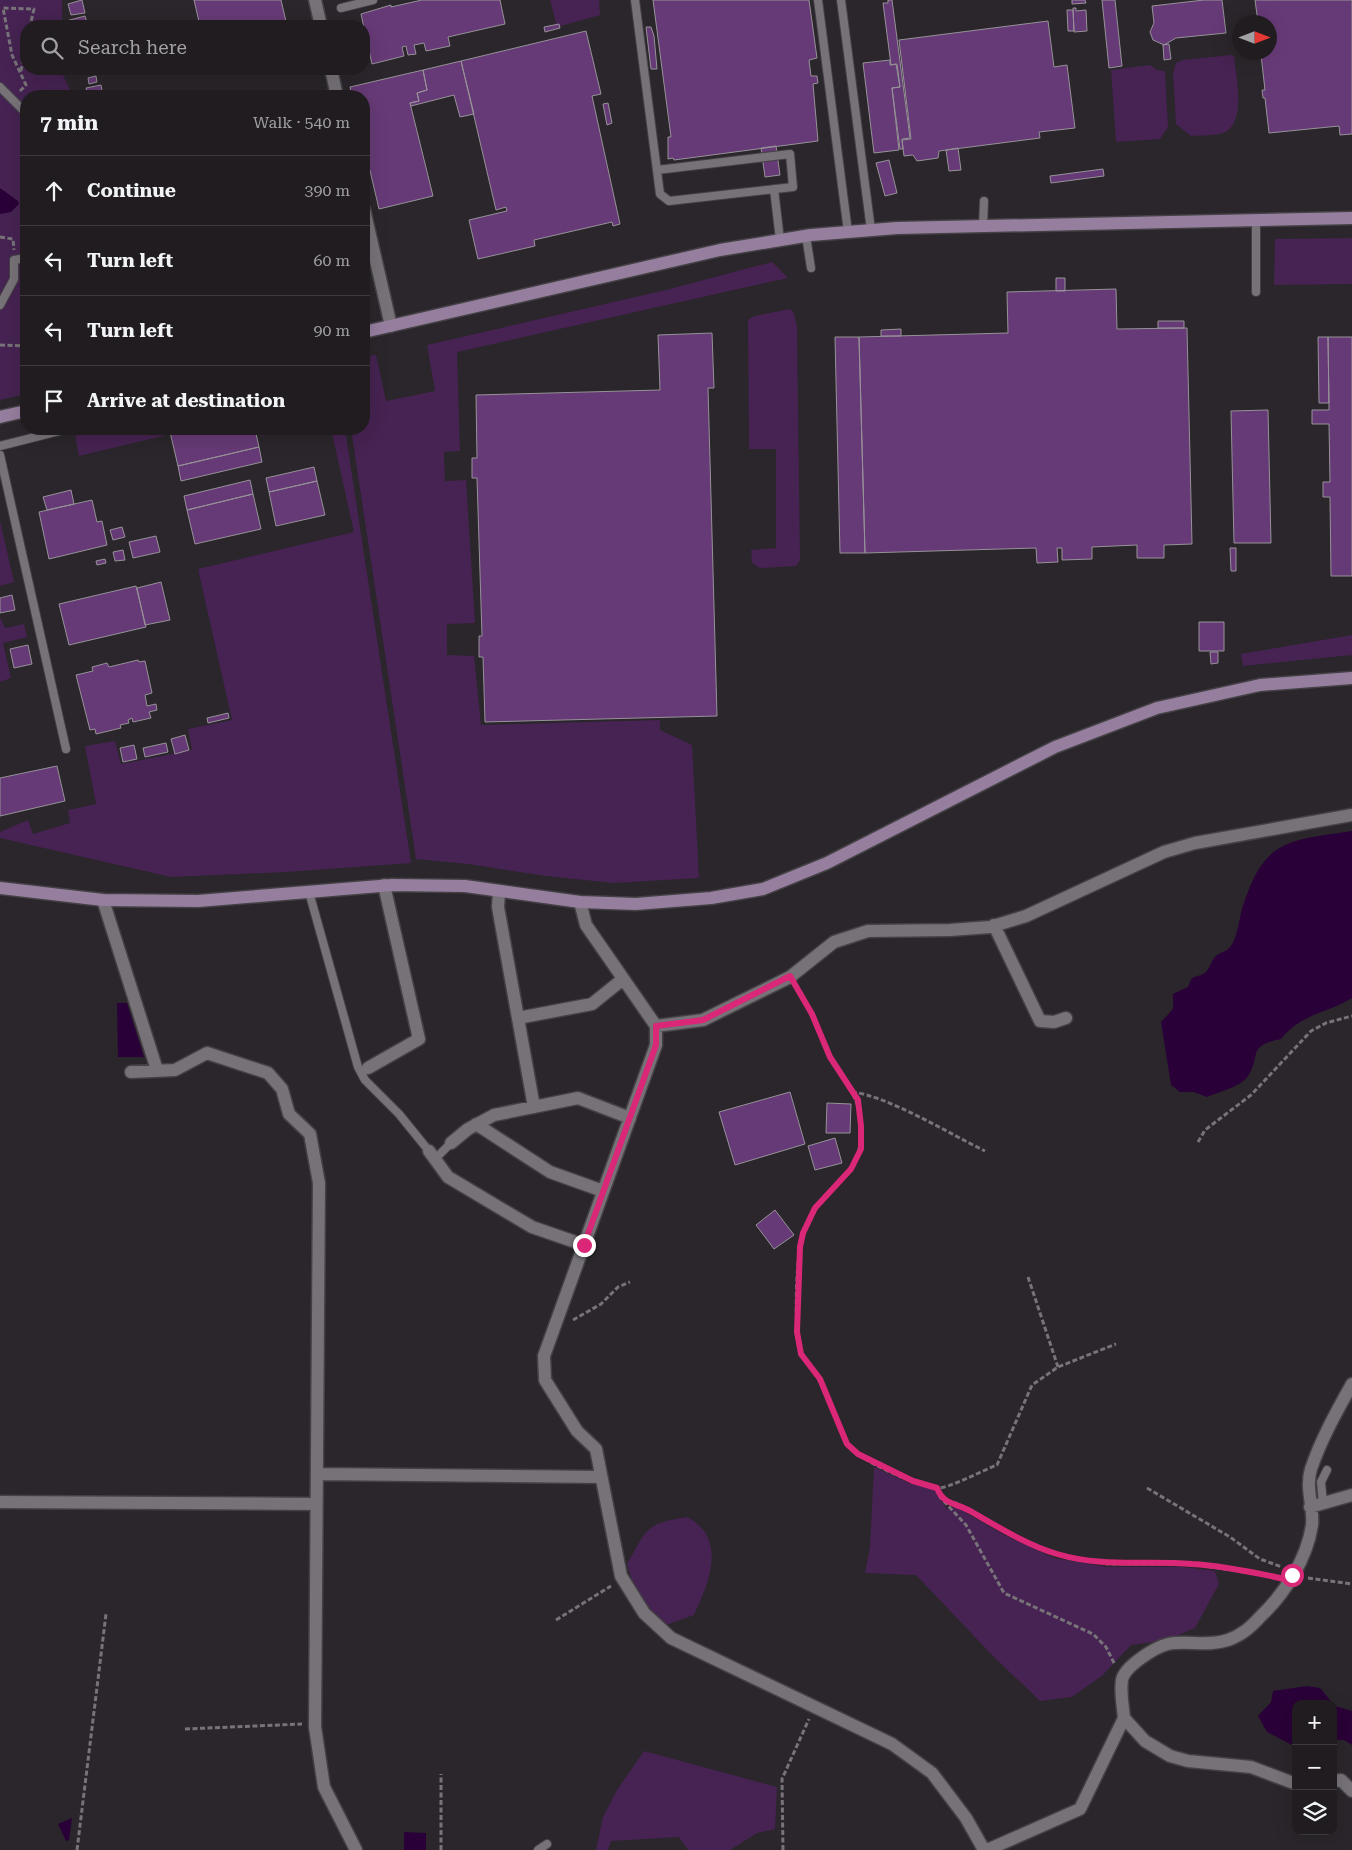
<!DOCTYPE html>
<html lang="en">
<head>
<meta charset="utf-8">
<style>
	body { margin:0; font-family:"Roboto Serif",serif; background:#2d292d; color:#f1f3f6 }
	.controls { position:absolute; right:15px; bottom:15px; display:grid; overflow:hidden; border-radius:10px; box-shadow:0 5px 20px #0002 }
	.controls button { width:45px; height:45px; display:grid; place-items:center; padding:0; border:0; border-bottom:1px solid #3d3a3e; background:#201c20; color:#f1f3f6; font:25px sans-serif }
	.compass { position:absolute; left:1232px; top:15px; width:45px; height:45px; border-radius:50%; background:#201c20; box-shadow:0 5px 20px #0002; rotate:90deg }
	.stop { position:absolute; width:15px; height:15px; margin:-11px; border:4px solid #db2777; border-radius:50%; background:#fff }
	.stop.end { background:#db2777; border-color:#fff; box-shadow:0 1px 5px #0008 }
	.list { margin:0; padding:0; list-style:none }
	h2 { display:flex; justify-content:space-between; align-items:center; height:65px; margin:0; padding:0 20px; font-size:21px }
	h2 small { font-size:16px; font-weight:400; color:#a2a1a5 }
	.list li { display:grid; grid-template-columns:32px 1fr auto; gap:15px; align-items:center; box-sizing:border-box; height:70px; padding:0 20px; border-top:1px solid #3d3a3e }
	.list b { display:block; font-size:19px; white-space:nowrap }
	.list em { font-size:16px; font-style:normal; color:#a2a1a5 }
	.icon { flex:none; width:28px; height:28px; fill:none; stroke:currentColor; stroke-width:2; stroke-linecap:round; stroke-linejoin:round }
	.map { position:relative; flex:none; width:1352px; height:1850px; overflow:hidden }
	.search { position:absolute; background:#201c20; box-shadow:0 5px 20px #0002; left:20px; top:20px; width:350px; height:55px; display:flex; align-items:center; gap:12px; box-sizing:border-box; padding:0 18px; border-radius:20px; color:#a2a1a5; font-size:19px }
	.panel { position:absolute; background:#201c20; box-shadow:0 5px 20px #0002; left:20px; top:90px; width:350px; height:345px; border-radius:20px }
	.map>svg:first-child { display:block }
	.green { fill:#462352 }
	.water { fill:#2a0038 }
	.building { fill:#663a76; stroke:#969298 }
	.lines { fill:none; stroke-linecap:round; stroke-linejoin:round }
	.lane-casing { stroke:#444145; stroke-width:10 }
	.street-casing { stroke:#444145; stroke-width:15 }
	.secondary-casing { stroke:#444145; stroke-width:15 }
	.path { stroke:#777378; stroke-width:3; stroke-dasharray:5 2.5; stroke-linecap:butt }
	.lane { stroke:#767278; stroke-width:8 }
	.street { stroke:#767278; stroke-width:12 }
	.secondary { stroke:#967e9f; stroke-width:12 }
	.route { stroke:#db2777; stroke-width:6 }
</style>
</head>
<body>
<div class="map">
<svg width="1352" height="1850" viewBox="0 0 1352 1850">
	<rect width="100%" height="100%" fill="#2a262b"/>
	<path class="green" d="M0,0H62V26H26V69H60L73,96H26V394L0,400Z
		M550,0H599L600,15L557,27Z
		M1231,55L1234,56C1236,76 1247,124 1223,133C1214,136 1201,135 1191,136L1176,124L1173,73L1176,63L1183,60Z
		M1150,65L1157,70L1165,71L1168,127L1160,139L1116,142L1111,70Z
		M1352,238V284L1274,285L1275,239Z
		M772,262L788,278L457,352L460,451L444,452L445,481L466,480L475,623L447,624V655L474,656L481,725L660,720V730L692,745L699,878L614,883L546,876L468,864L416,859L351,429H364V357L376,355L386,401L435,391L427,345L666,290Z
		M790,309L794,313L797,327L800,560L796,566L760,568L752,563L751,550L776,548V449H749L748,320L754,316Z
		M104,429H165L163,436L79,456L75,436Z
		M259,429H299L261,436Z
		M331,429H345L411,863L287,872L171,877L0,838V832L28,820L33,834L70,823L68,810L96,804L85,746L115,741L121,764L192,750L188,729L232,720L198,569L354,532Z
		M0,521L14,582L0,586Z
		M0,617L5,628L24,624L27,637L3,643L11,678L0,682Z
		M1352,635V655L1243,666L1241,654Z
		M874,1467L909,1483L933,1489L947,1509L956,1507L1006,1536L1054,1558L1108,1567H1183L1215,1571L1219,1584L1195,1628L1167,1640L1131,1645L1103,1675L1072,1697L1040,1701L991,1654L916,1575L865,1573L870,1547Z
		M687,1517C728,1538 709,1583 694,1615L666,1625C646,1605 634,1592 627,1564C648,1528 644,1524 687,1517Z
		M644,1751L777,1787L775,1829L757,1833L730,1850H688L679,1837L611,1841L608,1850H596L603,1817L617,1790Z"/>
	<path class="water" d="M0,188L18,201L19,204L11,212L0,214Z
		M1352,831V998C1326,1014 1302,1013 1281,1039C1246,1046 1262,1054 1248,1076C1241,1087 1218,1092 1207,1097L1194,1092H1180L1171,1085L1161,1022L1173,1009V994L1188,987L1192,978C1196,976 1203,975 1206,972C1210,968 1211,960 1216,956C1220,952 1226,952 1229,948C1237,941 1239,920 1242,909C1264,839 1286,841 1352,831Z
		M117,1003H127L144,1057H118Z
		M1307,1686L1320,1688L1335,1706L1352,1711V1745L1344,1740H1333V1704H1296V1747L1267,1732L1258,1716L1271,1702L1273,1691Z
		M72,1818L69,1840L66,1841L58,1824Z
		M404,1832L426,1833V1850H404Z"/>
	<path class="building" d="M82,0L85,13L71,15L68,4Z
		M194,0H281L287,26H200Z
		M422,0H500L505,24L448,37L450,46L426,51L424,43L414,45L416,54L408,55L406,46L402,47L404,56L372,64L361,14L391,5V7Z
		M653,0H809L817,58L809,60L811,76H817L818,83L813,84L818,141L674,160L673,158L668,159V137H671Z
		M888,0H892L910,138L902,139L903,149H900L892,88L900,87L897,64L891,65L883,3H888Z
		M1072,0H1085L1086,3L1072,4Z
		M1102,0H1115L1122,66L1109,68Z
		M1204,0H1222L1226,33L1176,38L1164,45L1153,40L1150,32L1154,23L1152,6Z
		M1255,0H1352V134L1340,135L1339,126L1269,133L1265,98H1263L1262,90H1265L1261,55L1257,56V52H1270V22H1258Z
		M1073,8H1076V11L1086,10L1087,31L1074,32Z
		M1067,10H1073L1074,31H1068Z
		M85,16L88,26H68L66,21Z
		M1048,21L1054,67L1067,65L1075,128L1039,132L1040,138L939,151L938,158L917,161L913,155L904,156L902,140L911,139L899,40Z
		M559,24L560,28L545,32L544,27Z
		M646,27H651L654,36L657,69H651Z
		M586,31L601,94L592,96L620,224L613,226L612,222L534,240L535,246L478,259L469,220L507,211L506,207L496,210L461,61Z
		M1169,44L1171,59L1164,60L1163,45Z
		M890,60V65L896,64L900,87L892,88L899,150L874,153L863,63Z
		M461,61L474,114L460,117L454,95L411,106L410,103L419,101L417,93L427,90L423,70Z
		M80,69H95V70L81,73Z
		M423,70L427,90L417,93L419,101L410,103L433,196L379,209L364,145V96H352L350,87Z
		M96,76L97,82L89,84L88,78Z
		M101,85L103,96H88L86,88Z
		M608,103L612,123L607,125L603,104Z
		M776,146L780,175L765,177L761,148Z
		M958,148L961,170L949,171L946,150Z
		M889,160L897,193L885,196L876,163Z
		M1103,169L1104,176L1051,183L1050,176Z
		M1056,278H1065V291H1056Z
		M1116,289L1117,329L1187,328L1192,544L1164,545V558H1137V545L1092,547V559L1062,560V548H1057L1058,562L1037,563L1036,548L865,553L859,337L1008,333L1007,292Z
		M1158,321H1184V328H1158Z
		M901,329V336H881V330Z
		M712,333L714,388H708L717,716L485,722L483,657H479V636H482L477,478H472V458H477L476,395L660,390L658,335Z
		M835,337H859L865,553H840Z
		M1318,337H1328L1329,403H1319Z
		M1328,337H1352V576H1331L1330,497H1323V482H1330L1329,424H1312V410H1329Z
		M1268,410L1271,543H1234L1231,411Z
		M185,429H255L259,447L178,466L170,432Z
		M259,447L262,462L181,481L178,466Z
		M314,467L317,481L269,492L266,478Z
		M250,480L253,494L187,510L184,496Z
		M317,481L325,515L276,526L269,492Z
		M71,490L74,504L47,510L43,497Z
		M253,494L261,529L195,544L187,510Z
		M92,500L97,522L102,521L107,545L49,559L39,512Z
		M122,527L125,537L113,540L110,530Z
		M156,536L160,552L133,558L129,542Z
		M1230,548H1236V571H1231Z
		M123,550L125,560L115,561L113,552Z
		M105,559L106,563L97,565L96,561Z
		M161,582L170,620L145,625L137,588Z
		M136,586L146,627L69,645L59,604Z
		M12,595L15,610L0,613V598Z
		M1199,622H1224V651H1199Z
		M28,645L32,664L14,668L10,649Z
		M1210,652H1218V663L1211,664Z
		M138,660L139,662L145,661L152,693L145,695L147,706L156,704L157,710L149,712L151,718L133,722L132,718L128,720L129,723L120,725L121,728L96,734L95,729L90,730L76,675L93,671L92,667L107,663L109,667Z
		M228,713L229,718L208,723L207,718Z
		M185,735L189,750L175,754L171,739Z
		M166,743L168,752L145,757L143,748Z
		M134,745L137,759L123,762L120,748Z
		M57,766L65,801L0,816V778Z
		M790,1092L805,1144L735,1165L719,1112Z
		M827,1103L851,1104L850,1133H826Z
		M835,1138L842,1163L815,1170L808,1146Z
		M775,1210L794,1235L774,1249L756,1225Z"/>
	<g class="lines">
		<defs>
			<path id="lane" d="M635,0L660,194L669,201L793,187L790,154L657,170
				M818,0L848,232
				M841,0L871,230
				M341,8L373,0
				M0,87L26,113
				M319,96L336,93
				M774,189L780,240
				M1256,220V292
				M983,226L984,201
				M806,236L811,268
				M0,305L14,279V260L26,258
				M0,446L67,429
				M0,455L66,749
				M309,892L358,1067L365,1080L399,1114L429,1151
				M435,1159L451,1143
				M1323,1503L1321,1482L1327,1470
				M538,1850L547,1844"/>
			<path id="street" d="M315,0L321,26
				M331,69L337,96
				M364,209L391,326
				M499,891L498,907L534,1107
				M103,900L157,1070
				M580,902L586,925L656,1026V1045L544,1356L545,1380L577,1431L596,1449L621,1576L644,1613L671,1638L892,1744L932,1773L966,1818L984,1850
				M994,925L1040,1021L1054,1022L1066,1018
				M518,1018L592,1004L623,979
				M656,1026L703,1020L790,977L834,942L868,931L950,930L990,927L1026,916L1164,852L1195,843L1352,815
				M368,1068L419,1039L384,885
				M131,1072L175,1070L207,1053L268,1073L282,1089L289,1114L310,1134L319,1183L315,1727L324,1787L356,1850
				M476,1124L550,1172L603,1191
				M451,1143L468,1129L494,1115L578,1098L630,1118
				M429,1151L448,1177L532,1227L584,1245
				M317,1474L600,1477
				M0,1502L316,1504
				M1310,1507L1352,1495
				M1333,1781L1341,1780L1352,1791
				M1296,1784L1251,1767L1188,1761L1170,1756L1145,1741L1124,1718C1123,1706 1120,1692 1122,1680C1124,1667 1155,1647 1168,1644C1187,1640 1207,1647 1228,1640C1242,1635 1251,1627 1261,1616C1285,1593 1307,1559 1312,1525C1314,1507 1305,1488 1311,1469C1321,1439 1337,1411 1352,1384
				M987,1850L1080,1809L1124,1718"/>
			<path id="secondary" d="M364,332L720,250L811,235L897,228L1352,218
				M0,417L26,411
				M0,888L103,900L198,901L392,885L465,886L580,902L636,904L711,898L763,889L827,863L1055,747L1157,708L1260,685L1352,678"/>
		</defs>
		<use href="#lane" class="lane-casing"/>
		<use href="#street" class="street-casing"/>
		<use href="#secondary" class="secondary-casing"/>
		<path class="path" d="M21,71L26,46
			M20,91L26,85L12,55L3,8L34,9L30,26
			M0,237L13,239L14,250
			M0,345L26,346
			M797,988C810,1010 818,1033 830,1056C843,1084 860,1093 861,1127C864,1179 818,1189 803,1233C796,1252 793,1335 801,1353C805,1362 814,1370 819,1378C823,1384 826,1391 829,1398C835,1412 839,1431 847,1444C859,1461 917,1486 938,1488C947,1489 986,1469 997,1465L1032,1385L1058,1367L1116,1344
			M852,1092C888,1096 950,1134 985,1151
			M1198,1142L1205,1130L1251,1095L1311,1031L1326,1023L1352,1016
			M1028,1277L1058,1367
			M573,1320L601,1304L618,1287L630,1282
			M937,1488L940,1497L966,1525L1004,1593L1093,1634L1106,1647L1115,1665
			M1147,1488L1230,1537L1260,1559L1282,1567
			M945,1502L956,1503L1009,1534L1056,1554L1108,1564H1191L1277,1577
			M1308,1578L1352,1584
			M556,1620L611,1586
			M185,1729L302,1724
			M77,1850L106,1614
			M441,1850V1774
			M783,1850L782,1779L809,1719"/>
		<use href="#lane" class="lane"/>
		<use href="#street" class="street"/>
		<use href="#secondary" class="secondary"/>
	</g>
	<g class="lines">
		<path class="route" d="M584,1245L656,1045V1026L703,1020L790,976L812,1014L830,1057L858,1100L861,1126V1149L851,1169L815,1208L803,1233L800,1247L797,1332L801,1354L820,1379L847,1444L858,1454L913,1481L937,1488C943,1505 957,1503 972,1512C998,1527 1027,1545 1057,1554C1104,1568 1145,1560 1192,1564C1225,1566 1258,1573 1289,1580L1292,1575"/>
	</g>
</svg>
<div class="controls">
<button>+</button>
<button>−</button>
<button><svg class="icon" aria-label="layers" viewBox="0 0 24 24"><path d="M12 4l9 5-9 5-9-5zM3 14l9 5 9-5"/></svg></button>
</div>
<svg class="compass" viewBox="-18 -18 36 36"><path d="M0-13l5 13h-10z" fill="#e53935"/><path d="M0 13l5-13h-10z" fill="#a2a1a5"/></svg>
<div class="stop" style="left:1292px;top:1575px"></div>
<div class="stop end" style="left:584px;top:1245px"></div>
<div class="search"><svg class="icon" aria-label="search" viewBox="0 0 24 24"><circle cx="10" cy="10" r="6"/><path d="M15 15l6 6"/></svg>Search here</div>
<section class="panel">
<h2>7 min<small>Walk · 540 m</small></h2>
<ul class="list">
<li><svg class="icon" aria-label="ahead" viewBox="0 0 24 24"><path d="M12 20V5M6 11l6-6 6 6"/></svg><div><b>Continue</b></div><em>390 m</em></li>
<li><svg class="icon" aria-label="left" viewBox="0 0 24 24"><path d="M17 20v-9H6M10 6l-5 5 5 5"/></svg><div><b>Turn left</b></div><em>60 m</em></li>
<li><svg class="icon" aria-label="left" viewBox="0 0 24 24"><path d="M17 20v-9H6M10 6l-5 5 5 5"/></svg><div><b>Turn left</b></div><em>90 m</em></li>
<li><svg class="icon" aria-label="arrive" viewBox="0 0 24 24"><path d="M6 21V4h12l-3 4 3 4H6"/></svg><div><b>Arrive at destination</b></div></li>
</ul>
</section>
</div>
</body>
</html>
